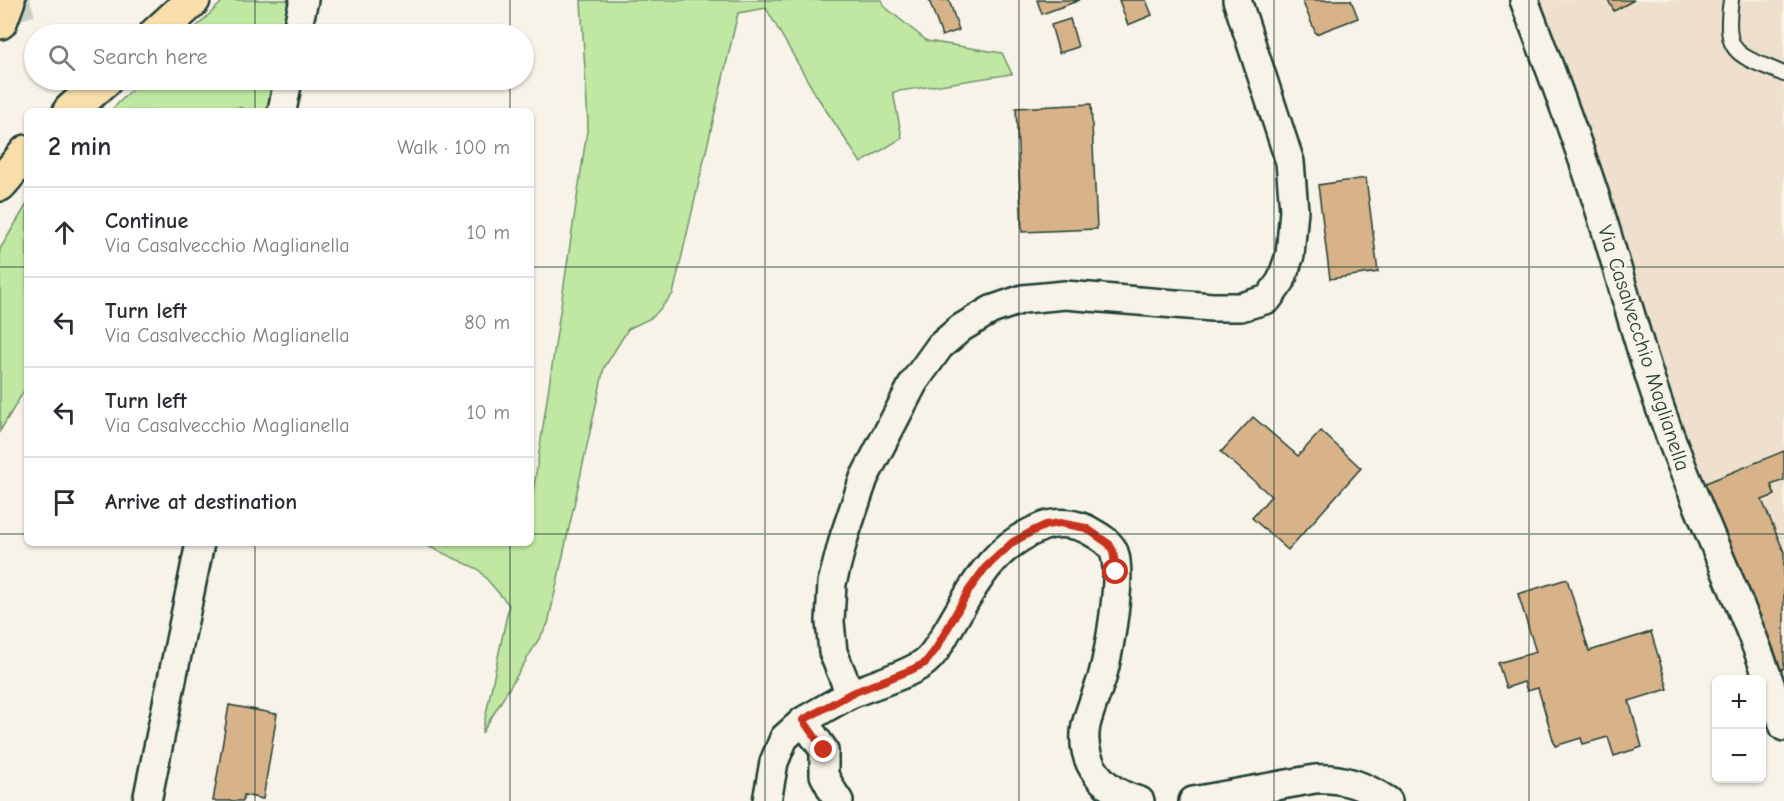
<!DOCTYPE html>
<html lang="en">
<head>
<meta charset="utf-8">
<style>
	body { margin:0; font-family:"Comic Neue",sans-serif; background:#f2f2f3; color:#2b2b33 }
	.controls { position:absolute; right:18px; bottom:18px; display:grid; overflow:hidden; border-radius:9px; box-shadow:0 2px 4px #0004 }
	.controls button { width:54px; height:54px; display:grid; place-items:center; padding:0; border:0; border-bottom:2px solid #e1e1e2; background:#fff; color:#2b2b33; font:30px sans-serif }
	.stop { position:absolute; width:18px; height:18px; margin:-14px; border:4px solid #c8321e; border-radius:50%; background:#fff }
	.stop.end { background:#c8321e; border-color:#fff; box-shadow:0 2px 6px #0008 }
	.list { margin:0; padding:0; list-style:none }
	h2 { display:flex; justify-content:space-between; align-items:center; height:78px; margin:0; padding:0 24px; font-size:26px }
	h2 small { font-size:20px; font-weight:400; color:#7c7c81 }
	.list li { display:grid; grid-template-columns:39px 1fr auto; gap:18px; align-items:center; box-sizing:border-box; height:90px; padding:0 24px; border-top:2px solid #e1e1e2 }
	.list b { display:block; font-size:22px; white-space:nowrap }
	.list p { margin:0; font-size:20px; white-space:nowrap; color:#7c7c81 }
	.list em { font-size:20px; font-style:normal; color:#7c7c81 }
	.icon { flex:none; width:33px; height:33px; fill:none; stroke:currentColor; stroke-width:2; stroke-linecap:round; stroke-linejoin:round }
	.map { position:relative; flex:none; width:1784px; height:801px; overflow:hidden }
	.search { position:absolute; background:#fff; box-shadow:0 2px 4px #0004; left:24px; top:24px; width:510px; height:66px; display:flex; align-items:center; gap:15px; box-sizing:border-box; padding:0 21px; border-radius:33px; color:#7c7c81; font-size:22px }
	.panel { position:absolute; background:#fff; box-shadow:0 2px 4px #0004; left:24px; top:108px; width:510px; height:438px; border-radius:9px }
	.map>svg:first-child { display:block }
	.built { fill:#eee0cc }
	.green { fill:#c0e8a3; stroke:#70926c; stroke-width:1.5 }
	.building { fill:#d8b389; stroke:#1f3d34; stroke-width:1.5 }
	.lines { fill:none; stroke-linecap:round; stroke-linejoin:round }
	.highway-tunnel { stroke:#cccfc4; stroke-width:33; stroke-dasharray:33 16; stroke-linecap:butt }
	.lane-casing { stroke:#1f3d34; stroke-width:18 }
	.street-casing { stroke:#1f3d34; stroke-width:32 }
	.highway-casing { stroke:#1f3d34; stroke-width:38 }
	.lane { stroke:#f7f3e8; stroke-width:14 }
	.street { stroke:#f7f3e8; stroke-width:27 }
	.highway { stroke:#f8deab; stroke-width:33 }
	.route { stroke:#c8321e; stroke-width:8 }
	.grid { fill:none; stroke:#1f3d34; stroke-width:1.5; stroke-opacity:0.55 }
	.labels { text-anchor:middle; stroke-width:4.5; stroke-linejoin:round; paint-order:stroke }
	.street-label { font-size:21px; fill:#1f3d34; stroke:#f7f3e8 }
</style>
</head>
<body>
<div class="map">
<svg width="1784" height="801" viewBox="0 0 1784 801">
	<rect width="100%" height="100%" fill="#f7f3e8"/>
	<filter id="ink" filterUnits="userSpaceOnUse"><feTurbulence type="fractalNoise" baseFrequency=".0167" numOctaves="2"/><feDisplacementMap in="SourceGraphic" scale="12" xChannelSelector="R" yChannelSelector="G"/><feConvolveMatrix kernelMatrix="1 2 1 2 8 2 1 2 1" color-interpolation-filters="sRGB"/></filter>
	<g filter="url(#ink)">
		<path class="built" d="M1541,0H1784V699L1704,494Z"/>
		<path class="green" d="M224,0H292L285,34H189Z
			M581,0H882L885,7L927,41L1002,53L1012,74L893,92L902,138L861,163L816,95L766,8L738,13L673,294L653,317L628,329L604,368L548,624L482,733L509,605L478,569L421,543H531V507L588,124Z
			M142,80H276L270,111H250L239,107L226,111H110Z
			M27,204V386L0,431V249Z"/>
		<path class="building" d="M929,0H949L959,30L942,36Z
			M1037,0H1080L1042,14Z
			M1119,0H1146L1152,15L1128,25Z
			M1302,0H1351L1358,18L1316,34Z
			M1608,0H1634L1614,11Z
			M1070,19L1078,47L1059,53L1051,25Z
			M1091,104L1097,229L1022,232L1016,108Z
			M1366,178L1378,272L1330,279L1318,185Z
			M1253,417L1298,456L1321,431L1361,468L1288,550L1252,518L1271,496L1221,452Z
			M1784,451V480L1771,485L1775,495L1762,500L1784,552V668L1779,671L1701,485Z
			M1567,579L1589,651L1651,632L1668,689L1629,701L1642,747L1614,756L1608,737L1583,744L1581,738L1555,746L1538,688L1527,691L1524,682L1506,688L1498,663L1536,652L1518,594Z
			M229,705L277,714L263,799L244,795L243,801H213Z"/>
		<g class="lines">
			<path class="highway-tunnel" d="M0,9L30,0"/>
			<defs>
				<path id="lane" d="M1731,0C1723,56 1737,54 1784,74"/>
				<path id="street" d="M1524,0C1550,68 1576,136 1598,205C1621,277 1639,351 1665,422C1702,525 1753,622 1784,727
					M296,34L304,0
					M282,111L288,80
					M850,694L833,652L830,622L832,583L844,537L864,478L914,382L940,346L961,328L991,310L1023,299L1065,295L1212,307H1241L1268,299L1281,281L1290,255L1294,210L1290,162L1237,0
					M147,801L200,543
					M767,801L774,762L784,738L803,721
					M839,801L833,792L824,775V750L803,721C819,712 835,702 851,694C871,685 912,674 926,661C936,653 942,639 949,628C975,584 992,547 1042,527C1057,521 1076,523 1090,531C1099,536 1110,542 1114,552C1123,576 1109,652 1102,678C1097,693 1090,709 1086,725C1079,764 1104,792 1140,801
					M1193,801L1315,779C1343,777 1365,786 1388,801"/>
				<path id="highway" d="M0,22L8,0
					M156,34L193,0
					M70,111L105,80
					M0,184L27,152"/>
			</defs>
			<use href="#lane" class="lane-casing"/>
			<use href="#street" class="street-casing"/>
			<use href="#highway" class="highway-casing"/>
			<use href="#lane" class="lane"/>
			<use href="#street" class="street"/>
			<use href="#highway" class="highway"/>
		</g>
	</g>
	<g class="lines" filter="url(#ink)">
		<path class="route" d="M824,750L803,720L850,694L911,670L925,663L936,649L969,590L985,568L1013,542L1033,531L1046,525L1060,523L1086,528L1109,544L1113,551L1116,572"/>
	</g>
	<path class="grid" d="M255,0V34M510,0V34M765,0V801M1019,0V801M1274,0V801M1529,0V801M255,80V111M510,80V111M0,267H27M531,267H1784M0,534H27M531,534H1784M255,543V801M510,543V801"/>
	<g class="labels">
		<g class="street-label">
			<text transform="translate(1644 348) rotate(72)" y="7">Via Casalvecchio Maglianella</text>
		</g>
	</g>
</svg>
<div class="controls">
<button>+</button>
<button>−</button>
</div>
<div class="stop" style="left:1116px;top:572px"></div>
<div class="stop end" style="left:824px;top:750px"></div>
<div class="search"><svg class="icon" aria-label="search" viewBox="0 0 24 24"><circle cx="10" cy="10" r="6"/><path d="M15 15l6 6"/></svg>Search here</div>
<section class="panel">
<h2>2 min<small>Walk · 100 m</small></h2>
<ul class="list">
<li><svg class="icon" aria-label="ahead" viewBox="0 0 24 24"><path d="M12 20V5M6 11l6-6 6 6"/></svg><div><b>Continue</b><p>Via Casalvecchio Maglianella</p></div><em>10 m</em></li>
<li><svg class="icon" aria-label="left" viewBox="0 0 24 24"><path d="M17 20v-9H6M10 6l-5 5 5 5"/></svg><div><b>Turn left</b><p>Via Casalvecchio Maglianella</p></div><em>80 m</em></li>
<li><svg class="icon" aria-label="left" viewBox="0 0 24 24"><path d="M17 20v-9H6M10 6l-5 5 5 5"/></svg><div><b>Turn left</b><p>Via Casalvecchio Maglianella</p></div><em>10 m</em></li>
<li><svg class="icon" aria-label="arrive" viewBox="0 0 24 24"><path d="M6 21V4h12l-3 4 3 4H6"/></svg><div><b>Arrive at destination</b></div></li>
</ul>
</section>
</div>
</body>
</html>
